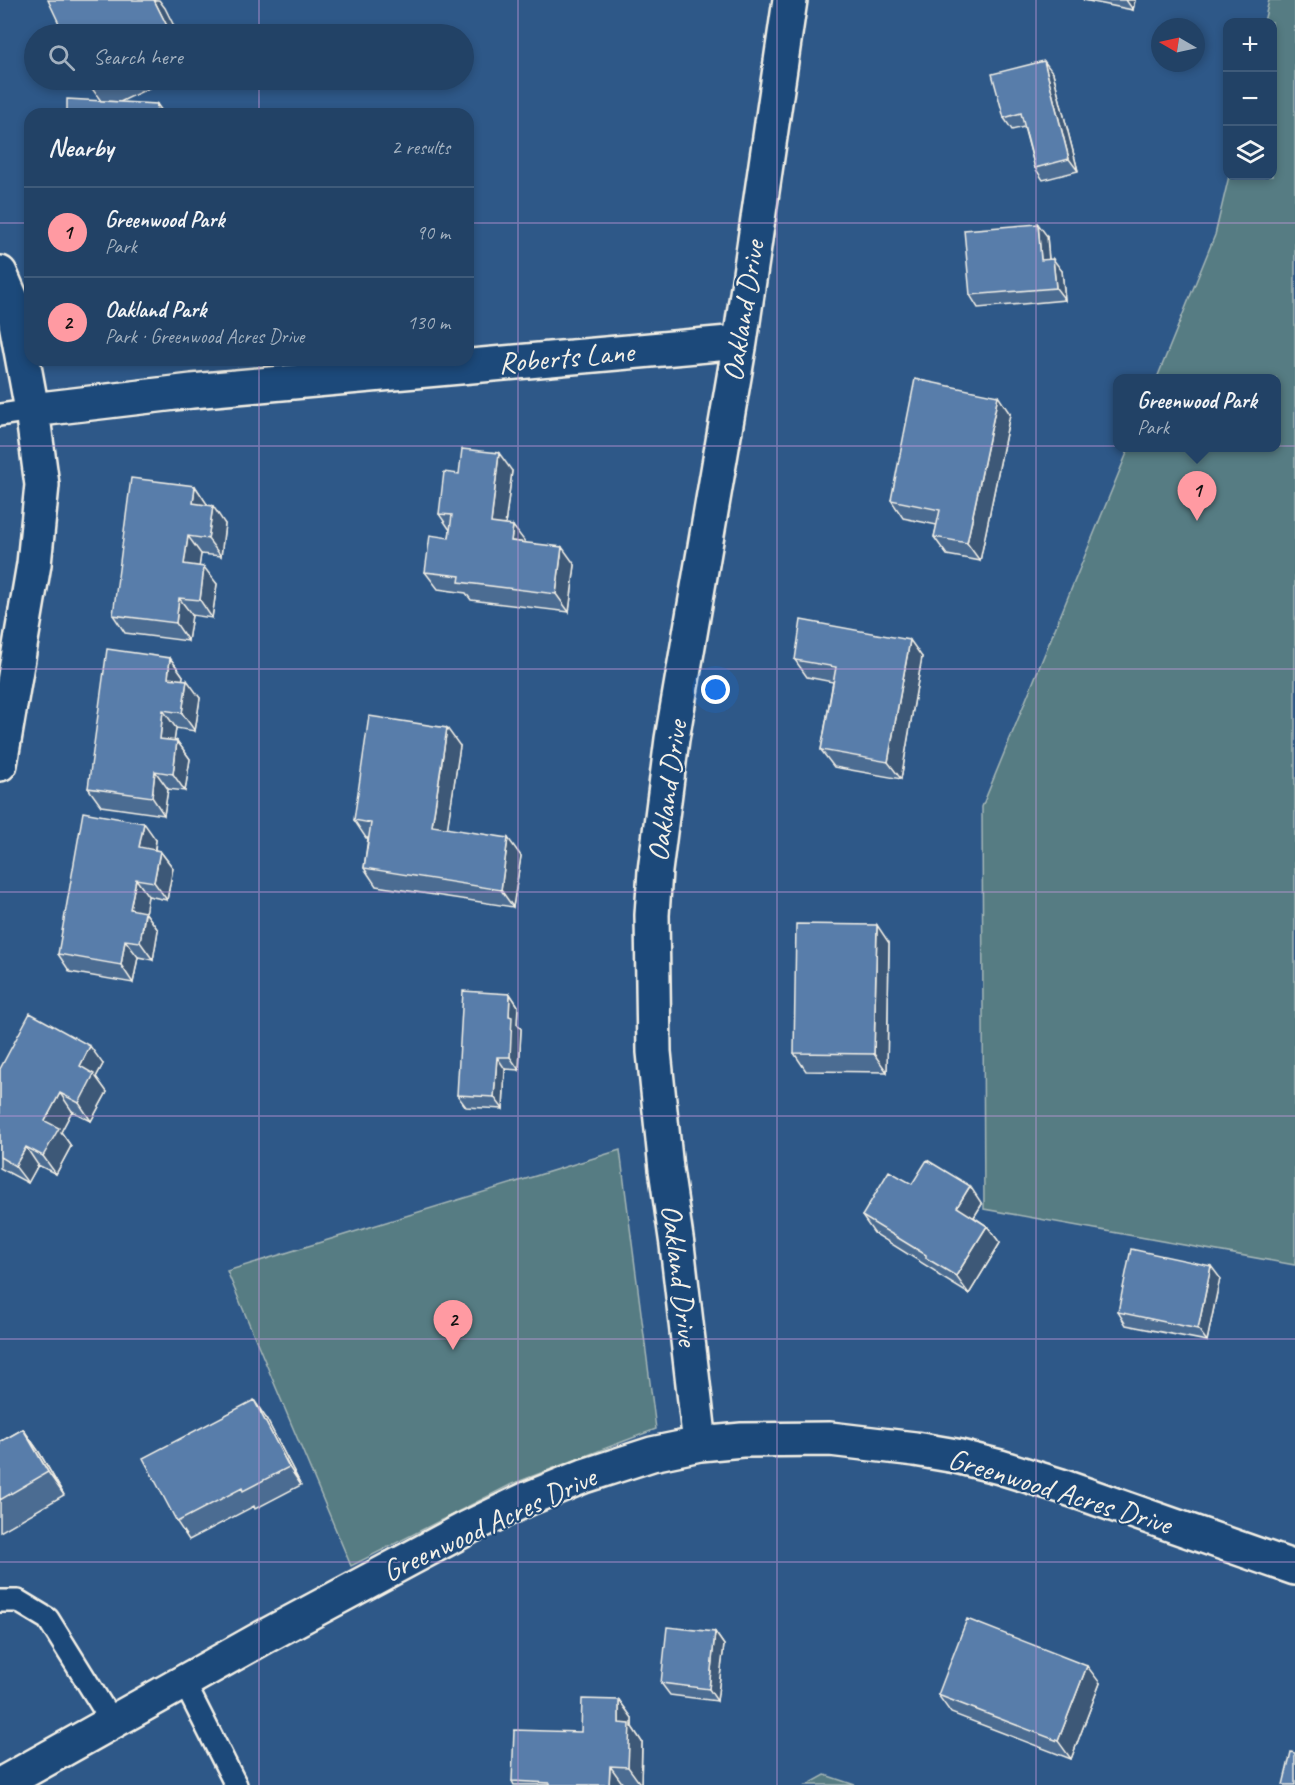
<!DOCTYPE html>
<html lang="en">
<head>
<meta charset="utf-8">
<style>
	body { margin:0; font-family:Caveat,sans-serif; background:#2a496c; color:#f1f3f6 }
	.controls { position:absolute; right:18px; top:18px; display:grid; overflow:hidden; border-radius:12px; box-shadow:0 3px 9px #0003 }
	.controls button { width:54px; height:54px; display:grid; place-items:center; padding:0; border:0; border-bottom:2px solid #3f5b7a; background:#224266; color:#f1f3f6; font:30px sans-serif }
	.compass { position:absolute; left:1151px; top:18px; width:54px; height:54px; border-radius:50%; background:#224266; box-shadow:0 3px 9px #0003; rotate:279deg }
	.you { position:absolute; left:716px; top:690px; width:21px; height:21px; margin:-15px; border:4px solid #fff; border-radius:50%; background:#1a73e8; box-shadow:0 0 0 9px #1a73e833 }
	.badge { display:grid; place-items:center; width:39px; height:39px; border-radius:50%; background:#ff9aa2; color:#111; font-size:20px; font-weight:700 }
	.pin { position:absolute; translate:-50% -50px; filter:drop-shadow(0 2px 3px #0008) }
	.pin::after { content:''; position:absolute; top:32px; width:21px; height:18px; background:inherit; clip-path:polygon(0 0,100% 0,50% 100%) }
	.popup { position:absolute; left:1113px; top:374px; width:168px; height:78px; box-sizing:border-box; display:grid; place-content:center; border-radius:12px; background:#224266; filter:drop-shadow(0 2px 4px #0005); font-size:20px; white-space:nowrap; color:#a2b0bf }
	.popup b { font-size:22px; color:#f1f3f6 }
	.popup::after { content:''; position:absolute; left:50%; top:100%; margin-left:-12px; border:12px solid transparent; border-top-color:#224266 }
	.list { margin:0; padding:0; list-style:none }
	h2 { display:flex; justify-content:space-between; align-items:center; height:78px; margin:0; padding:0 24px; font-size:26px }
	h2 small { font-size:20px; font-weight:400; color:#a2b0bf }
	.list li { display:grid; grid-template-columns:39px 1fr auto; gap:18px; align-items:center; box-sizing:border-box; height:90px; padding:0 24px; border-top:2px solid #3f5b7a }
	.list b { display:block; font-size:22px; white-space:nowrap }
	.list p { margin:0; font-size:20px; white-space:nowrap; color:#a2b0bf }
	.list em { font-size:20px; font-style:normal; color:#a2b0bf }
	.icon { flex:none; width:33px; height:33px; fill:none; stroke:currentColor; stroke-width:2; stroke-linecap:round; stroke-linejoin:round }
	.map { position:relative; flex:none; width:1295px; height:1785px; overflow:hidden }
	.search { position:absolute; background:#224266; box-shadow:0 3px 9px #0003; left:24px; top:24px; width:450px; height:66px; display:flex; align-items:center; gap:15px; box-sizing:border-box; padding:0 21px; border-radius:33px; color:#a2b0bf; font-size:22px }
	.panel { position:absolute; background:#224266; box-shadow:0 3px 9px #0003; left:24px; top:108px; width:450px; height:258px; border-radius:18px }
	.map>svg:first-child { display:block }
	.green { fill:#567c83; stroke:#a5b6b6; stroke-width:1.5 }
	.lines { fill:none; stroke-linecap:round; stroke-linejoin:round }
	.service-casing { stroke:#f4f1e8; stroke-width:26 }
	.minor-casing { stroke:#f4f1e8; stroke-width:38 }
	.service { stroke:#1f4a7a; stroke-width:21 }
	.minor { stroke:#1f4a7a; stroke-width:33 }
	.wall { fill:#4c6c92; stroke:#f4f1e8; stroke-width:1.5 }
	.shaded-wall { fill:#3e5877; stroke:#f4f1e8; stroke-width:1.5 }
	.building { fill:#587daa; stroke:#f4f1e8; stroke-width:1.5 }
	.grid { fill:none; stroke:#be98d6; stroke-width:1.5; stroke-opacity:0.55 }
	.labels { text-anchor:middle; stroke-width:4.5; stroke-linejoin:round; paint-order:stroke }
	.street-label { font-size:30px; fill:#f4f1e8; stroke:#1f4a7a }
</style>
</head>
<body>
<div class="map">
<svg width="1295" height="1785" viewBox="0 0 1295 1785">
	<rect width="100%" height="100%" fill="#2e5888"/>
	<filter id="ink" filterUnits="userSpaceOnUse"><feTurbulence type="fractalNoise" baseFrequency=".0167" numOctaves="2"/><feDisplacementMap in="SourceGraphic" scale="12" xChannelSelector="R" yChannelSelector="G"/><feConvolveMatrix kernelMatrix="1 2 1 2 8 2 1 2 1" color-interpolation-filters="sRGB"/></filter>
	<g filter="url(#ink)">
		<path class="green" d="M1269,0H1295V1265L984,1209L982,807L1129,448H1276V378H1157L1215,235L1229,176H1272V22H1264Z
			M620,1150L656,1429L512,1484L351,1566L227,1271Z
			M825,1775L855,1785H807Z"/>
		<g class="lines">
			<defs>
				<path id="service" d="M0,415L32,410
					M0,1601H18L48,1619L112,1722
					M184,1682L236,1785"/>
				<path id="minor" d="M0,273L12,301L32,410L42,485L34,564L0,764
					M32,410L192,391L740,342
					M700,1444L677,1245L666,1169L654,1052L652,915L655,871L672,739L740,342L790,0
					M0,1785L264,1637L469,1527L527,1499L584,1476L652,1454L700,1444L742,1440L830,1439L915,1449L956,1456L1000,1467L1061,1486L1295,1568"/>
			</defs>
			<use href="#service" class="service-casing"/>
			<use href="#minor" class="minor-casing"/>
			<use href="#service" class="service"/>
			<use href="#minor" class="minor"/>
		</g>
		<path class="wall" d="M1083,0H1135L1133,10Z
			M1053,73L1078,171L1043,180L1035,168L1024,127L1012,130L1004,118Z
			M86,80H166L120,102L101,101Z
			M1047,236L1049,260L1062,271L1065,300L978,308L970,295Z
			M1010,414L980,561L947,555L934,537L937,525L903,518L891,500Z
			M512,471L505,525L525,543L575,565L569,612L471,600L466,593L438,589L425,572L449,538L450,530L439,514L459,474Z
			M195,486L207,505L225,524L221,556L201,554L199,566L217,584L212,618L192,615L188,641L125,633L113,615Z
			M922,657L901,779L834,767L821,750L833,682L807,677L795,660Z
			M170,658L183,676L182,680L200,698L195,731L176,728L174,741H177L190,759L185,791L168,789L164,815L101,806L88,788Z
			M460,746L447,829L521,856L513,907L376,886L364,868L368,838H366L354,820Z
			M156,840L155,850L160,851L173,868L167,900L148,896L145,912L158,930L153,960L138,957L133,983L70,972L58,954Z
			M889,943L887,1072L806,1071L794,1053Z
			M510,994L518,1006L517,1024L521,1029L519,1070L505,1069L503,1109L466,1107L457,1095Z
			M103,1064L96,1077L107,1092L91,1121L72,1111L61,1132L71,1146L56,1174L38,1165L28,1183L0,1168V1069Z
			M912,1184L982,1204L974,1217L987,1226L1000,1243L969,1294L938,1275L935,1271L874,1233L862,1216Z
			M1220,1278L1207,1341L1126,1325L1118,1312Z
			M266,1418L301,1485L255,1509L254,1506L189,1540L177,1522Z
			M23,1429L39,1452L64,1495L0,1532V1442Z
			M715,1632L724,1645L717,1701L670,1695L661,1683Z
			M1100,1683L1071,1759L951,1713L938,1695Z
			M619,1700L632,1718V1727L642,1742L641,1785L623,1784V1785H514L512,1781L581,1732Z"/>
		<path class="shaded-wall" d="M154,0H159L165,8L178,34H171Z
			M1126,0H1135L1133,10Z
			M1044,61L1053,73L1078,171L1069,159Z
			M157,104L164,114H156Z
			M1038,224L1047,236L1050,273L1041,260Z
			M1053,259L1062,271L1065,300L1056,288Z
			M998,396L1010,414L980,561L967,543Z
			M499,453L512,471L503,541L491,523Z
			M195,486L207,504L205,521L193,503Z
			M213,506L225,524L221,556L208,539Z
			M513,526L526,543L511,541Z
			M188,536L201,554L197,582L184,564Z
			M562,547L575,565L569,612L556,594Z
			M204,567L217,584L212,618L200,600Z
			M179,598L192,615L188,641L176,623Z
			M910,640L922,657L901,779L888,762Z
			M170,658L183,676L180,696L168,678Z
			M187,680L200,698L195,731L182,713Z
			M163,710L176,728L172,757L160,739Z
			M447,728L460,746L445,844L432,826Z
			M177,741L190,759L185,791L173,774Z
			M155,771L168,789L164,815L152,797Z
			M144,823L156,840L152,865L139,847Z
			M508,838L521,856L513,907L501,890Z
			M160,851L173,868L167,900L154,882Z
			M136,879L148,896L143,927L130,909Z
			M145,912L158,930L153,960L140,942Z
			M877,925L889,943L887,1072L874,1054Z
			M125,940L138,957L133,983L121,965Z
			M510,994L518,1006L517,1024L521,1029L519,1070L510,1057L509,1016Z
			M90,1046L103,1064L96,1077L107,1092L91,1121L79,1103L80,1066Z
			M497,1057L505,1069L503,1109L494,1097Z
			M60,1093L72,1111L61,1132L71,1146L56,1174L43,1156L45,1121Z
			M26,1147L38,1165L28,1183L15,1166Z
			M970,1186L982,1204L969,1225L957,1207Z
			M987,1226L1000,1243L969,1294L956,1276Z
			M1211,1266L1220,1278L1207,1341L1198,1329Z
			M254,1400L266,1418L301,1485L289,1467Z
			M23,1429L39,1452L64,1495L48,1472Z
			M715,1632L724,1645L717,1701L709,1689Z
			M1087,1666L1100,1683L1071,1759L1058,1741Z
			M619,1700L632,1718V1727L642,1742L641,1785L628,1767L619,1723Z
			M610,1766L623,1784V1785H609Z"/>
		<path class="building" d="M48,0H154L171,34H64Z
			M1044,61L1069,159L1035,168L1021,113L1004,118L992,74Z
			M67,99L157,104L156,114H67Z
			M1038,224L1041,260L1053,259L1056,288L970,295L964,230Z
			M915,379L998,396L967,543L934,537L940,510L891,500Z
			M462,449L499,453L491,523L513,526L511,541L562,547L556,594L459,582L460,576L425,572L430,535L449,538L452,515L439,514L444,472L459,474Z
			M131,478L195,486L193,503L213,506L208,539L188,536L184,564L204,567L200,600L179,598L176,623L113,615Z
			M801,620L910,640L888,762L821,750L836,667L795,660Z
			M107,649L170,658L168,678L187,680L182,713L163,710L160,739L177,741L173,774L155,771L152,797L88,788Z
			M369,716L447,728L432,826L508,838L501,890L364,868L371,823L354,820Z
			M83,812L144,823L139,847L160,851L154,882L136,879L130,909L145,912L140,942L125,940L121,965L58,954Z
			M796,924L877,925L874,1054L794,1053Z
			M463,991L510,994L509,1016L512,1017L510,1057H497L494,1097L457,1095Z
			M30,1013L90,1046L80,1066L94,1074L79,1103L60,1093L45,1121L59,1128L43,1156L26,1147L15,1166L0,1157V1069Z
			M927,1160L970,1186L957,1207L987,1226L956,1276L926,1258V1255L862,1216L889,1171L912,1184Z
			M1131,1249L1211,1266L1198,1329L1118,1312Z
			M254,1400L289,1467L243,1491L242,1488L177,1522L143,1458Z
			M23,1429L48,1472L0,1500V1442Z
			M967,1619L1087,1666L1058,1741L938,1695Z
			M667,1627L715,1632L709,1689L661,1683Z
			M582,1699L619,1700V1723L630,1724L628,1767L610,1766L609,1785H550V1783L512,1781L514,1730L581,1732Z
			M1291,1752L1295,1753V1785H1283Z"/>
	</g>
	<path class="grid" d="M259,0V34M518,0V1785M777,0V1785M1036,0V1785M259,80V114M0,223H30M468,223H1295M259,360V1785M0,446H1295M0,669H1295M0,892H1295M0,1116H1295M0,1339H1295M0,1562H1295"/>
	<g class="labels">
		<g class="street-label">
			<text transform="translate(743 311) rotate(-81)" y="10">Oakland Drive</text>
			<text transform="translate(566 357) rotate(-5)" y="10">Roberts Lane</text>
			<text transform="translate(667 791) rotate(-82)" y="10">Oakland Drive</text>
			<text transform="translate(680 1275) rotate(83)" y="10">Oakland Drive</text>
			<text transform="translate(1060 1491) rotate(17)" y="10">Greenwood Acres Drive</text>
			<text transform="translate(489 1524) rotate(-25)" y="10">Greenwood Acres Drive</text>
		</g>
	</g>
</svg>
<div class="controls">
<button>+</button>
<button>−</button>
<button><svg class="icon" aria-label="layers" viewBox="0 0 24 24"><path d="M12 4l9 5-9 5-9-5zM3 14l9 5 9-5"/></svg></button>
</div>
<svg class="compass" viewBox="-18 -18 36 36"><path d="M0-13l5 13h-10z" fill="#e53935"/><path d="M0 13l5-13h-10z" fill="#a2b0bf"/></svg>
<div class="you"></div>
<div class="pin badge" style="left:1197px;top:521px">1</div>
<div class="popup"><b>Greenwood Park</b>Park</div>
<div class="pin badge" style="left:453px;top:1350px">2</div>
<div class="search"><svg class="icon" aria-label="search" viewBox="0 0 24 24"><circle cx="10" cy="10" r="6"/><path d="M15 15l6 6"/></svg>Search here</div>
<section class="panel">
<h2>Nearby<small>2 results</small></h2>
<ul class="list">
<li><span class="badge">1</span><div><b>Greenwood Park</b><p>Park</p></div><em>90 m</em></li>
<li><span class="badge">2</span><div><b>Oakland Park</b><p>Park · Greenwood Acres Drive</p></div><em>130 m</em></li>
</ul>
</section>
</div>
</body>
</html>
